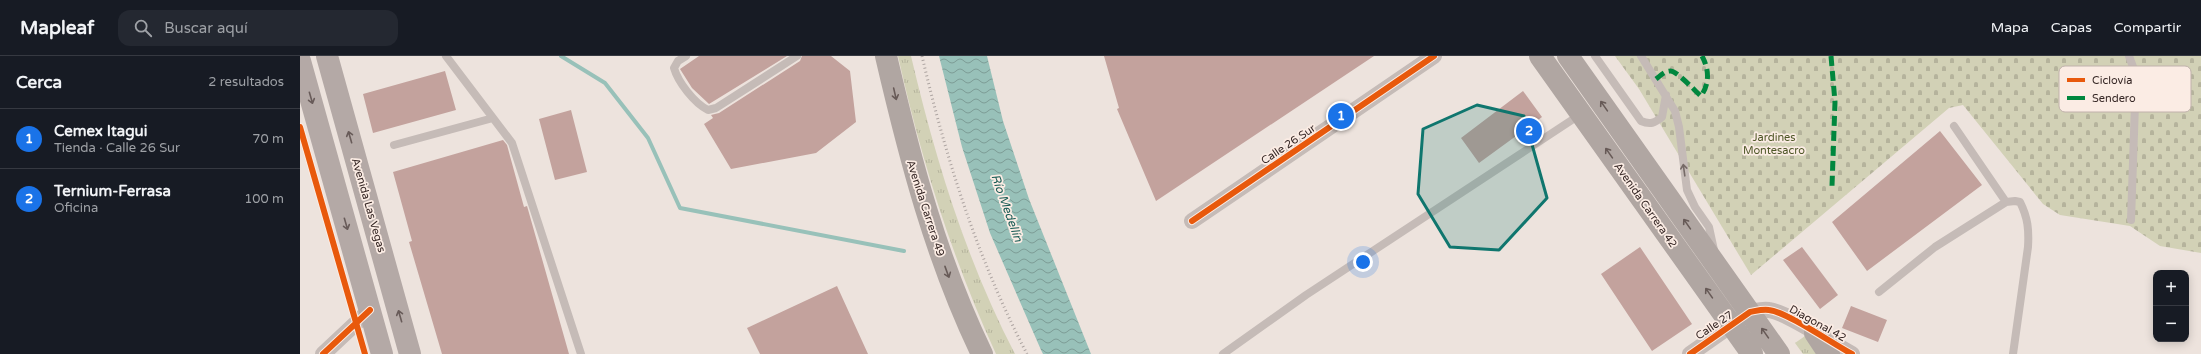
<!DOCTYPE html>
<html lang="es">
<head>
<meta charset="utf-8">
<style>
	body { margin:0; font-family:"Varela Round",sans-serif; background:#242831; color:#f1f3f6 }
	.controls { position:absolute; right:12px; bottom:12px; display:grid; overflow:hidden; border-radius:8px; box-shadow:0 2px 10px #0003 }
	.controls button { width:36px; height:36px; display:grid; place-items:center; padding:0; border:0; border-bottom:1px solid #363941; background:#171b24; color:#f1f3f6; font:20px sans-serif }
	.you { position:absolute; left:1063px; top:206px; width:14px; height:14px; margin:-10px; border:3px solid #fff; border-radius:50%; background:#1a73e8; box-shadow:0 0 0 6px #1a73e833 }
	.badge { display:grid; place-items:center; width:26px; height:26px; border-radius:50%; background:#1a73e8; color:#fff; font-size:13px; font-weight:700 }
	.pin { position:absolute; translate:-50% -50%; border:2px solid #fff; box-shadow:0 1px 4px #0006 }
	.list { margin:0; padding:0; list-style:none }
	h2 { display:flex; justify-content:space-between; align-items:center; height:52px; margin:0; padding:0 16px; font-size:17px }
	h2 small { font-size:13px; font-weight:400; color:#9ea1a6 }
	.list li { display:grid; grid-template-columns:26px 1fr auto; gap:12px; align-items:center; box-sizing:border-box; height:60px; padding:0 16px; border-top:1px solid #363941 }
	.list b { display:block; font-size:15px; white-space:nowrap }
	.list p { margin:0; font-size:13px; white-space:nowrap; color:#9ea1a6 }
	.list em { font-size:13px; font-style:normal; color:#9ea1a6 }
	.icon { flex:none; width:22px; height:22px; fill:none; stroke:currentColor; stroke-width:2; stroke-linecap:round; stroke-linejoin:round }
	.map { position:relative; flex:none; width:1901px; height:298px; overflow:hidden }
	header { display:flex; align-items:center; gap:24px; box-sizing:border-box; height:56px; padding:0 20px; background:#171b24; border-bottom:1px solid #363941 }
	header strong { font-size:19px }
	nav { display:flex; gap:22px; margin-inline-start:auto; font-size:14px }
	.search { width:280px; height:36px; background:#242831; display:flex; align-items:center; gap:10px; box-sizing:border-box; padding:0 14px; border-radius:12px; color:#9ea1a6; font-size:15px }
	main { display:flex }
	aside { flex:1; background:#171b24 }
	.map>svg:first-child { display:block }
	.grass { fill:url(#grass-tufts) }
	.cemetery { fill:url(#cemetery-stones) }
	.water { fill:url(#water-waves) }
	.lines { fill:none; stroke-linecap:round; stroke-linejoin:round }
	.stream { stroke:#98c1b9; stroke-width:4 }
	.building { fill:#c3a29d }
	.service { stroke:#c5bbb7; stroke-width:8 }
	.minor { stroke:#c5bbb7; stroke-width:16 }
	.primary { stroke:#b4a9a6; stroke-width:22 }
	.trunk { stroke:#b0a6a2; stroke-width:22 }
	.rail { stroke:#ada4a1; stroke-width:3; stroke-dasharray:1 3; stroke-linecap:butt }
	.quiet { stroke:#00873e; stroke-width:5; stroke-dasharray:10 5; stroke-linecap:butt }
	.cycleway-casing { stroke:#fbece4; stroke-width:8 }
	.cycleway { stroke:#e8590c; stroke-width:6 }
	.oneway { stroke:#675a57 }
	.oneway2 { stroke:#685b59 }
	.oneway3 { stroke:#766a67 }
	.marked { fill:#0f766e; fill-opacity:0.2; stroke:#0f766e; stroke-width:3; stroke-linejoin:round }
	.labels { text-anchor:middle; stroke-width:3.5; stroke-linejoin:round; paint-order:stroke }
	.park-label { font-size:11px; fill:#4e5727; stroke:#fbece4 }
	.street-label { font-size:11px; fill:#362725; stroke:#fbece4 }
	.water-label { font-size:12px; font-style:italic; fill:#175b54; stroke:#fbece4 }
	.key { fill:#fbece4; stroke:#c0b1ab; stroke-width:1 }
	.key-label { font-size:11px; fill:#362725 }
</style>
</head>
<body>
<header>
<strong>Mapleaf</strong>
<div class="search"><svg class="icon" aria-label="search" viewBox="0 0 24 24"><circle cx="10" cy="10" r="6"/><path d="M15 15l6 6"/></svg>Buscar aquí</div>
<nav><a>Mapa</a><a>Capas</a><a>Compartir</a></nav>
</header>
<main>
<aside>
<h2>Cerca<small>2 resultados</small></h2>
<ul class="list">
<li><span class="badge">1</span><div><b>Cemex Itagui</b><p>Tienda · Calle 26 Sur</p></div><em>70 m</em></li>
<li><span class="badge">2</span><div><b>Ternium-Ferrasa</b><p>Oficina</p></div><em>100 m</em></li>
</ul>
</aside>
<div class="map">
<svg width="1901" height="298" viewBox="0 0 1901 298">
	<defs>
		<pattern id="grass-tufts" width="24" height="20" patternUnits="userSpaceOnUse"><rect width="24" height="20" fill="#d2d1b6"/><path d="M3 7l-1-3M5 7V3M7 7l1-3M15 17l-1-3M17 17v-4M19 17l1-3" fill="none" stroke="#b5b39c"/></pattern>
		<pattern id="cemetery-stones" width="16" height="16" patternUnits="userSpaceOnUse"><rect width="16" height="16" fill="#d2d1b6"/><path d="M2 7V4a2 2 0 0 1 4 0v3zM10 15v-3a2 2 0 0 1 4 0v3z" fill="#b5b39c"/></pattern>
		<pattern id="water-waves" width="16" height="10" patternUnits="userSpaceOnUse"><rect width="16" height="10" fill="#98c1b9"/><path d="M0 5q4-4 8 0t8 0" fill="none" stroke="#7d9d96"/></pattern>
	</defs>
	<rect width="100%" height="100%" fill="#ede3dd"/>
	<path class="grass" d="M598,0H611C635,102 666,204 715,298H696C652,202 621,103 598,0Z
		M1505,280L1517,298H1503L1495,287Z"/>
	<path class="cemetery" d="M1315,0H1901V197L1860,190L1830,170L1760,159L1743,148L1663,49L1649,52L1451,219L1339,33Z"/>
	<path class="water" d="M639,0H687L703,65L729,143L791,298H743L741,294L690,177L662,91Z"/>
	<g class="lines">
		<path class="stream" d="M261,0L305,27L348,82L380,152L604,195"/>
	</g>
	<path class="building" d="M399,0H487L409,48L392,32L380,13Z
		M502,0H531L550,15L556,66L516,97L431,113L404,68L413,62L411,59L419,57L500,5Z
		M804,0H1074L856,145L817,53L819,52Z
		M145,15L156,54L73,77L63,38Z
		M1223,35L1242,61L1179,107L1161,82Z
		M271,54L287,116L255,124L239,63Z
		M1640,75L1682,129L1567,215L1532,166Z
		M203,84L207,89L224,151L227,150L229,157L269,298H142L109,186L112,185L93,116Z
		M1340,191L1392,268L1352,295L1301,218Z
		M1502,191L1538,239L1520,253L1483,204Z
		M537,230L568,298H460L447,272Z
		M1551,250L1587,264L1578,286L1542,272Z"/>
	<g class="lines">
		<path class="service" d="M146,0L212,87L281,298
			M386,0L378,5L374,12C378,26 394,47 408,54L416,52L497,0
			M1295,0L1341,65C1350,69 1355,67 1362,61L1366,39
			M1341,0L1375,55L1379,71L1387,134L1395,151L1409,171L1414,194
			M1829,0L1836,19L1831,164
			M94,89L193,62
			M1706,146L1715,145L1720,146C1728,162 1729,174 1728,191L1713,298
			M1579,236L1635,191L1706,146L1654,70
			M923,298L1006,239L1281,58"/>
		<path class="minor" d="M892,165L1134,0
			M23,298L70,254
			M1390,298L1450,256C1456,255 1462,253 1469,254C1487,256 1533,288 1552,298"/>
		<path class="primary" d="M27,0L110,298
			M0,5L82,298"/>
		<path class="trunk" d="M586,0C610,103 636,203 682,298
			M1240,0L1452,298
			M1268,0L1479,298
			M1515,277L1529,298"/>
		<path class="rail" d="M622,0C646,103 678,204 727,298"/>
		<path class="quiet" d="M1531,0L1535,46L1532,130
			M1356,23C1360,20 1365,15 1370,15C1376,14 1395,35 1401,40C1410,27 1409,13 1402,0"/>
		<defs>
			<path id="cycleway" d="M0,71L65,298
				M892,165L1134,0
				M23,298L70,254
				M1390,298L1450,256C1456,255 1462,253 1469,254C1487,256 1533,288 1552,298"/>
		</defs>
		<use href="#cycleway" class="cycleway-casing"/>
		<use href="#cycleway" class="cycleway"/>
	</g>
	<defs><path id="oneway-shaft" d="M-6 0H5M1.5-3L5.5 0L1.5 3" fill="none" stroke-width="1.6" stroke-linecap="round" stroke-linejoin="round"/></defs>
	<g class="oneway">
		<use href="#oneway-shaft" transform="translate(595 38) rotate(77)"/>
		<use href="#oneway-shaft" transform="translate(1304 50) rotate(-125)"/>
		<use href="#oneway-shaft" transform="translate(1309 97) rotate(-125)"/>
		<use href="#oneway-shaft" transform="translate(1387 168) rotate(-125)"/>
		<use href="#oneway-shaft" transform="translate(647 216) rotate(70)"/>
		<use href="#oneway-shaft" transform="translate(1409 237) rotate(-125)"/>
		<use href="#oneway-shaft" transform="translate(1465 277) rotate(-125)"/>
	</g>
	<g class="oneway2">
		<use href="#oneway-shaft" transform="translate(11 42) rotate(74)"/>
		<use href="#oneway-shaft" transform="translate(50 81) rotate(-106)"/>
		<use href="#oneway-shaft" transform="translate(46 168) rotate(74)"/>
		<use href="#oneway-shaft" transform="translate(100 260) rotate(-106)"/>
	</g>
	<use class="oneway3" href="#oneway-shaft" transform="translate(1384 114) rotate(-98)"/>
	<path class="marked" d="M1177,49L1224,60L1247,142L1199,194L1150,191L1118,138L1123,73Z"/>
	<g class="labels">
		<g class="park-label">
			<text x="1474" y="85">Jardines<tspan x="1474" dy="13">Montesacro</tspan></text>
		</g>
		<g class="street-label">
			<text transform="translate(988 88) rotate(-34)" y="4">Calle 26 Sur</text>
			<text transform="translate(69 149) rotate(74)" y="4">Avenida Las Vegas</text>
			<text transform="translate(1346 149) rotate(55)" y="4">Avenida Carrera 42</text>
			<text transform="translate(626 152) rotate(72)" y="4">Avenida Carrera 49</text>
			<text transform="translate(1518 267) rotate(29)" y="4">Diagonal 42</text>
			<text transform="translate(1414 269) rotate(-34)" y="4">Calle 27</text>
		</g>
		<g class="water-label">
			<text transform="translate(707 152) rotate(70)" y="4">Río Medellín</text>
		</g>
	</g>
	<rect x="1759" y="10" width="132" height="46" rx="6" class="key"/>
	<rect x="1767" y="22" width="18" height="4" fill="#e8590c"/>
	<rect x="1767" y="40" width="18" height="4" fill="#00873e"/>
	<g class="key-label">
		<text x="1792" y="28">Ciclovía</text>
		<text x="1792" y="46">Sendero</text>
	</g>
</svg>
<div class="controls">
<button>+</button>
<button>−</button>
</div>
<div class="you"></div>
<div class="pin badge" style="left:1041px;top:60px">1</div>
<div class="pin badge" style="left:1229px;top:75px">2</div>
</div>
</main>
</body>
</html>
